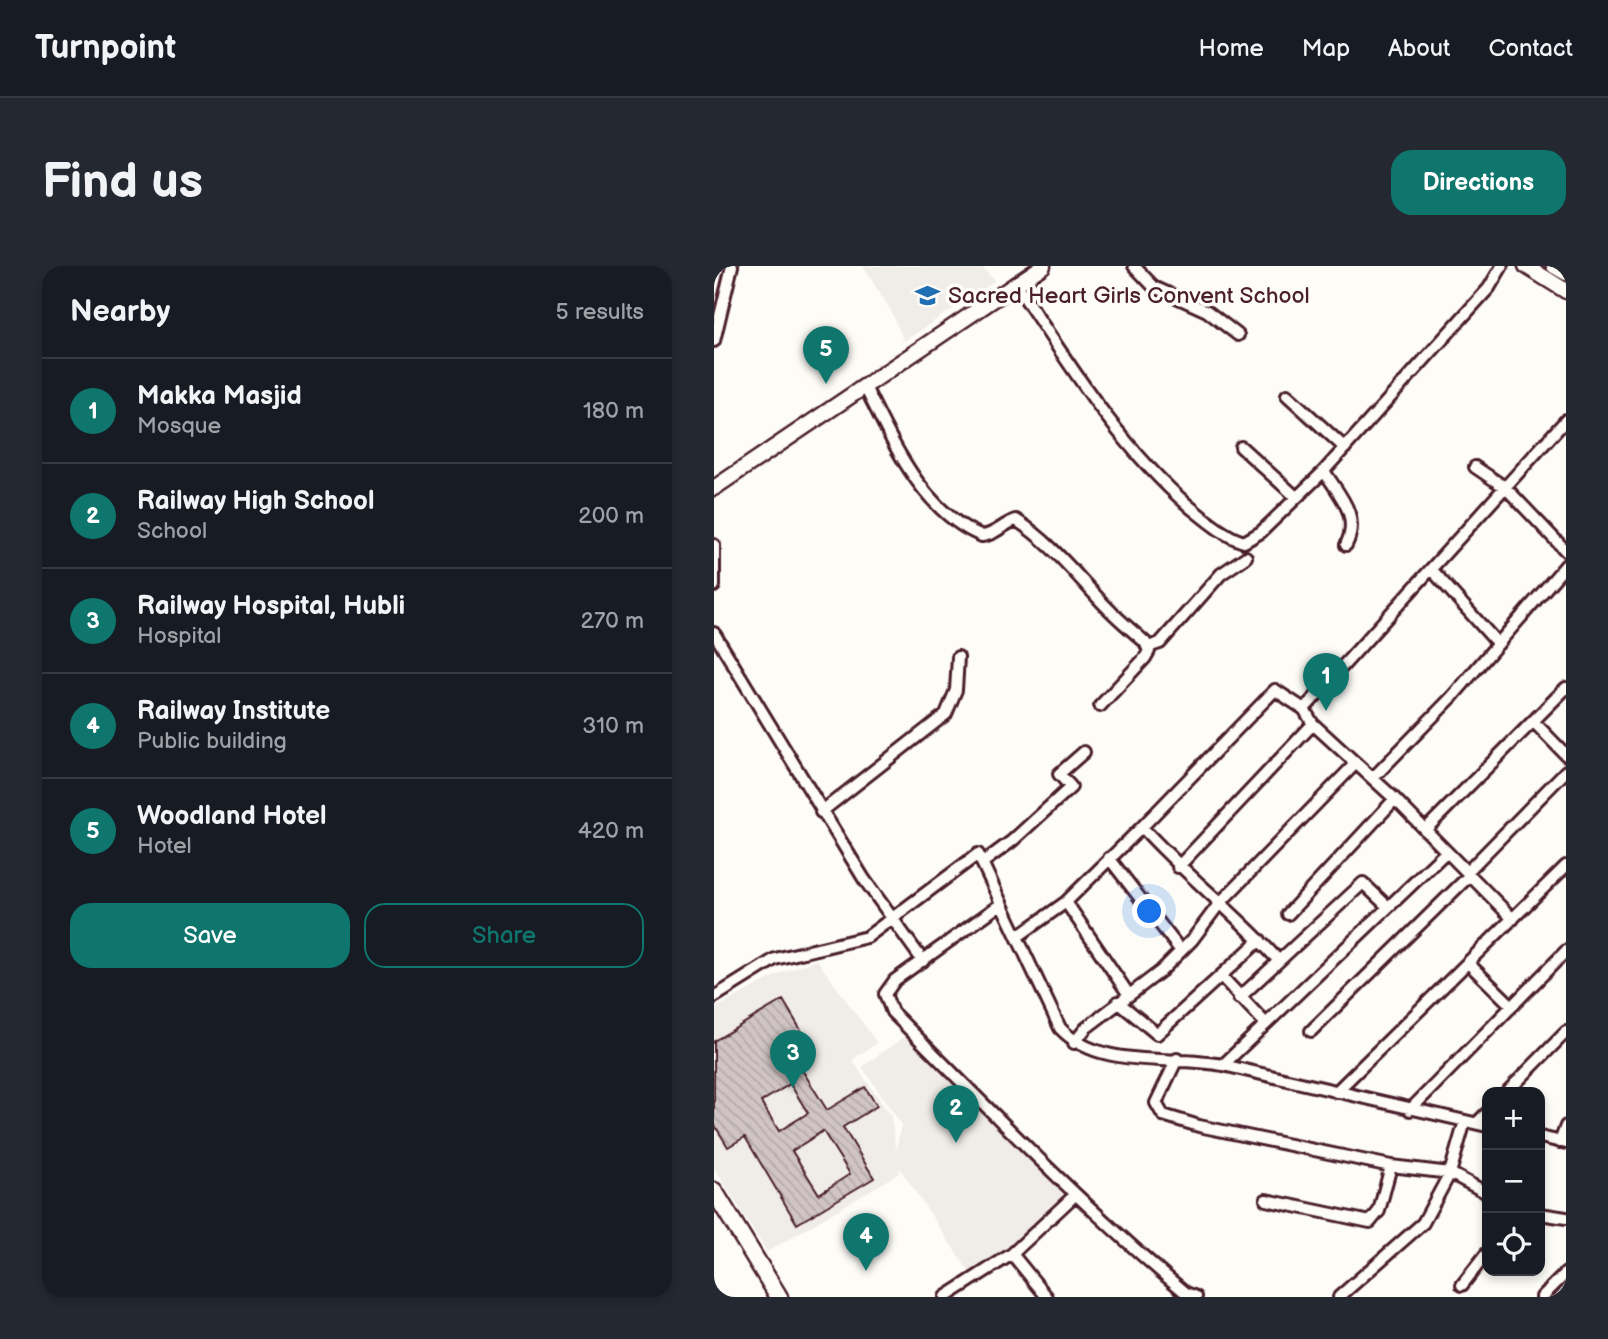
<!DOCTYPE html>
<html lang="en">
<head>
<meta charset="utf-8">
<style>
	body { margin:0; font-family:"Balsamiq Sans",sans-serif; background:#242831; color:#f1f3f6 }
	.controls { position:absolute; right:21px; bottom:21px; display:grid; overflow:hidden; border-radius:14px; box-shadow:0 4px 10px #0003 }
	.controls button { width:63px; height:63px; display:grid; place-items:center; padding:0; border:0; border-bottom:2px solid #363941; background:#171b24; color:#f1f3f6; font:35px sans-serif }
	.you { position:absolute; left:436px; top:646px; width:24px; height:24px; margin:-18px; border:5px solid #fff; border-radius:50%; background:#1a73e8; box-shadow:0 0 0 10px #1a73e833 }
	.badge { display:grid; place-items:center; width:46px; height:46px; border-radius:50%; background:#0f766e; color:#fff; font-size:23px; font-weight:700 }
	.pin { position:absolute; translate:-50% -58px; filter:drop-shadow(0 2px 4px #0008) }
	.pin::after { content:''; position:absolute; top:37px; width:24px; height:21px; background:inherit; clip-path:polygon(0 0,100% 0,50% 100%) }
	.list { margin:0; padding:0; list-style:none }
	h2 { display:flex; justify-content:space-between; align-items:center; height:91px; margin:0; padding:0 28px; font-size:30px }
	h2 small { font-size:23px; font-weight:400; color:#9ea1a6 }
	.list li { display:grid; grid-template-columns:46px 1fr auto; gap:21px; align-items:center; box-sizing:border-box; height:105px; padding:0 28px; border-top:2px solid #363941 }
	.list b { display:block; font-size:26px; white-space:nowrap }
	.list p { margin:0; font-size:23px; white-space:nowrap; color:#9ea1a6 }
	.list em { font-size:23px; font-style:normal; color:#9ea1a6 }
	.actions { display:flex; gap:14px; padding:21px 28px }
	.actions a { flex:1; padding:16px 0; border:2px solid #0f766e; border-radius:21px; text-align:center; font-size:24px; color:#0f766e }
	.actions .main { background:#0f766e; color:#fff }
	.icon { flex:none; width:38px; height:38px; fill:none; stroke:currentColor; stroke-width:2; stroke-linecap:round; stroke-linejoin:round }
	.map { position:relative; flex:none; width:852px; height:1031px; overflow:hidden; border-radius:21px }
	header { display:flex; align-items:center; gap:42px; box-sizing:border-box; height:98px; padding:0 35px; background:#171b24; border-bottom:2px solid #363941 }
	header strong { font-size:33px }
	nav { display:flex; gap:38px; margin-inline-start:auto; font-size:24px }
	.intro { display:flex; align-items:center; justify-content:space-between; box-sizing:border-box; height:168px; padding:0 42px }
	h1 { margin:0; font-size:49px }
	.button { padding:18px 32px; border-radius:21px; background:#0f766e; color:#fff; font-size:24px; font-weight:700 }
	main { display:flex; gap:42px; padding:0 42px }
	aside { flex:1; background:#171b24; border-radius:21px; box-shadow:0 4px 10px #0003 }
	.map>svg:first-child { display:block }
	.built { fill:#f0ece8 }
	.building { fill:url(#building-back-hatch); stroke:#4a1f2b; stroke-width:2; fill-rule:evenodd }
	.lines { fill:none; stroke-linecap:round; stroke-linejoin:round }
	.minor-casing { stroke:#4a1f2b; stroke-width:16 }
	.major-casing { stroke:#4a1f2b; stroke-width:19 }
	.highway-casing { stroke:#4a1f2b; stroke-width:21 }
	.minor { stroke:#fdfcf7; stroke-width:10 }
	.major { stroke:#fdfcf7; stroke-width:14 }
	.highway { stroke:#fdfcf7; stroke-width:16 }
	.labels { text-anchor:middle; stroke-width:7; stroke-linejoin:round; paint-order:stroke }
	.poi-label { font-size:23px; fill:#4a1f2b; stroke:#fdfcf7; text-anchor:start }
</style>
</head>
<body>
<header>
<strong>Turnpoint</strong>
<nav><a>Home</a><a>Map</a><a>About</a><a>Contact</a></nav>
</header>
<div class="intro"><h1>Find us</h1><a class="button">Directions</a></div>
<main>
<aside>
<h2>Nearby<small>5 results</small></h2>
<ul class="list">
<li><span class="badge">1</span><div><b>Makka Masjid</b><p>Mosque</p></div><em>180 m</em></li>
<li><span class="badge">2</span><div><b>Railway High School</b><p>School</p></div><em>200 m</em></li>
<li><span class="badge">3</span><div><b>Railway Hospital, Hubli</b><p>Hospital</p></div><em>270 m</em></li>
<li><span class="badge">4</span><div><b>Railway Institute</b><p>Public building</p></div><em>310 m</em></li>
<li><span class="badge">5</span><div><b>Woodland Hotel</b><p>Hotel</p></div><em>420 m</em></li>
</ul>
<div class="actions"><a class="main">Save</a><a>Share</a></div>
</aside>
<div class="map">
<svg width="852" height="1031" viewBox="0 0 852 1031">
	<defs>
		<pattern id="building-back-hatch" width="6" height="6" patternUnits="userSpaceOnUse" patternTransform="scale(1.75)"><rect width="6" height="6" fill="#d0c5c4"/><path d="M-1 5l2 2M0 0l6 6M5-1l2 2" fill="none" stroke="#b4a9a9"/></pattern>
	</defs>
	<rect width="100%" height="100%" fill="#fdfcf7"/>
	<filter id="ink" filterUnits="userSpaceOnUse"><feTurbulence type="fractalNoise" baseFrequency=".0143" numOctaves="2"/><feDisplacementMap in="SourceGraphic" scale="14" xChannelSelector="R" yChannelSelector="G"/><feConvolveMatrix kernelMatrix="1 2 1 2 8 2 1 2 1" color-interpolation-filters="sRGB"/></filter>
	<g filter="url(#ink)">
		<path class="built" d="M149,0H267L281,15L190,75L176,43Z
			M103,694L163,777L138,794L177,850L182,885L187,858L148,801L195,767L352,929L294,983L256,1007L185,901V907L53,986L0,902V743L67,707Z"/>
		<path class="building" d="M69,734L97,781L80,791L113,844L151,821L163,840L129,861L160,912L83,958L31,871L14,881L0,858V775ZM76,818L94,847L65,865L47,836ZM109,865L136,908L105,928L78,885Z"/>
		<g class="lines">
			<defs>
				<path id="minor" d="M420,0L440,21L493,45L524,69
					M301,17C354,96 403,178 476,241C492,254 510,270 530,276L547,266L608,207L775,22L788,0
					M0,75L18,0
					M151,121C178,174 208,246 268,270C281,269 289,258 302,254C335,275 358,304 384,332C398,348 415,362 431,376L435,385L431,392L386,440
					M573,129L631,182
					M527,181L582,231
					M761,201L792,222L852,285
					M610,205C625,229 647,250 632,279
					M0,279V320
					M718,304L784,378
					M0,367L150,613L209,695
					M434,381L446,377L507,308L532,291
					M590,443L852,154
					M819,455L852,489
					M659,512L738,431L852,299
					M107,546L232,448L242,424L244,391
					M711,564L852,422
					M395,592L467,685
					M268,597L298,575L357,521L345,508L370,486
					M464,601L599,458
					M753,606L852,505
					M352,636L415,729
					M287,638L181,714L171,728L178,746C274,842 368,940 472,1027L482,1031
					M574,648L681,533
					M303,671L352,636L428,561
					M565,695C522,647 471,609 428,561L561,424L590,443L599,458L681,533L799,653
					M754,697L798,740
					M507,710L552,758
					M0,731L61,693L153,671L264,588L346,762C385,804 456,789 509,799L773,860
					M525,732L649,617L674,641
					M404,736L443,768L546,674
					M597,765L756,609
					M360,777L372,762L447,705L478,674L505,638L642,497
					M463,793L442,837L449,849L485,860L677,900L736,907L773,927
					M509,799L732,586
					M622,826L852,600
					M793,826L852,766
					M696,844L852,685
					M763,857L773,847
					M826,871L852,877
					M846,876L852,860
					M552,934L656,956L665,945L677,900
					M826,948L852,952
					M748,1019L773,987
					M231,1031L298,988
					M333,1031L298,988L361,929
					M625,1031L709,957L736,907L751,855
					M828,1031L852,1007"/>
				<path id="major" d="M812,0L852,25
					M840,0L852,7
					M0,222L329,0"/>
				<path id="highway" d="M0,925L65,1031"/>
			</defs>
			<use href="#minor" class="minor-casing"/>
			<use href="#major" class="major-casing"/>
			<use href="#highway" class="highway-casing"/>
			<use href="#minor" class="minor"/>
			<use href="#major" class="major"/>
			<use href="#highway" class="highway"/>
		</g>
	</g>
	<defs>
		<symbol id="school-bare" viewBox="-9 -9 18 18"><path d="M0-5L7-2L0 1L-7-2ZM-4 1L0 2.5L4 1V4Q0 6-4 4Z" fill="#1f6fb2" stroke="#fdfcf7" stroke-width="2.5" paint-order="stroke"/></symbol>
	</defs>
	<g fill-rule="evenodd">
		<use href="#school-bare" x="196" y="12" width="35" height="35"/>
	</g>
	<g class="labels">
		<g class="poi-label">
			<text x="234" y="37">Sacred Heart Girls Convent School</text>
		</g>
	</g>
</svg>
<div class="controls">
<button>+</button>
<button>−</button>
<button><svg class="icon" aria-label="locate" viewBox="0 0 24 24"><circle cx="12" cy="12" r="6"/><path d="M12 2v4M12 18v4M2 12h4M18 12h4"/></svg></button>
</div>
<div class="you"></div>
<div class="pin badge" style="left:612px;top:445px">1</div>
<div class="pin badge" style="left:242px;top:877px">2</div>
<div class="pin badge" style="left:79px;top:822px">3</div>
<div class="pin badge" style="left:152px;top:1005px">4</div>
<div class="pin badge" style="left:112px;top:118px">5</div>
</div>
</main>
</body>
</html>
